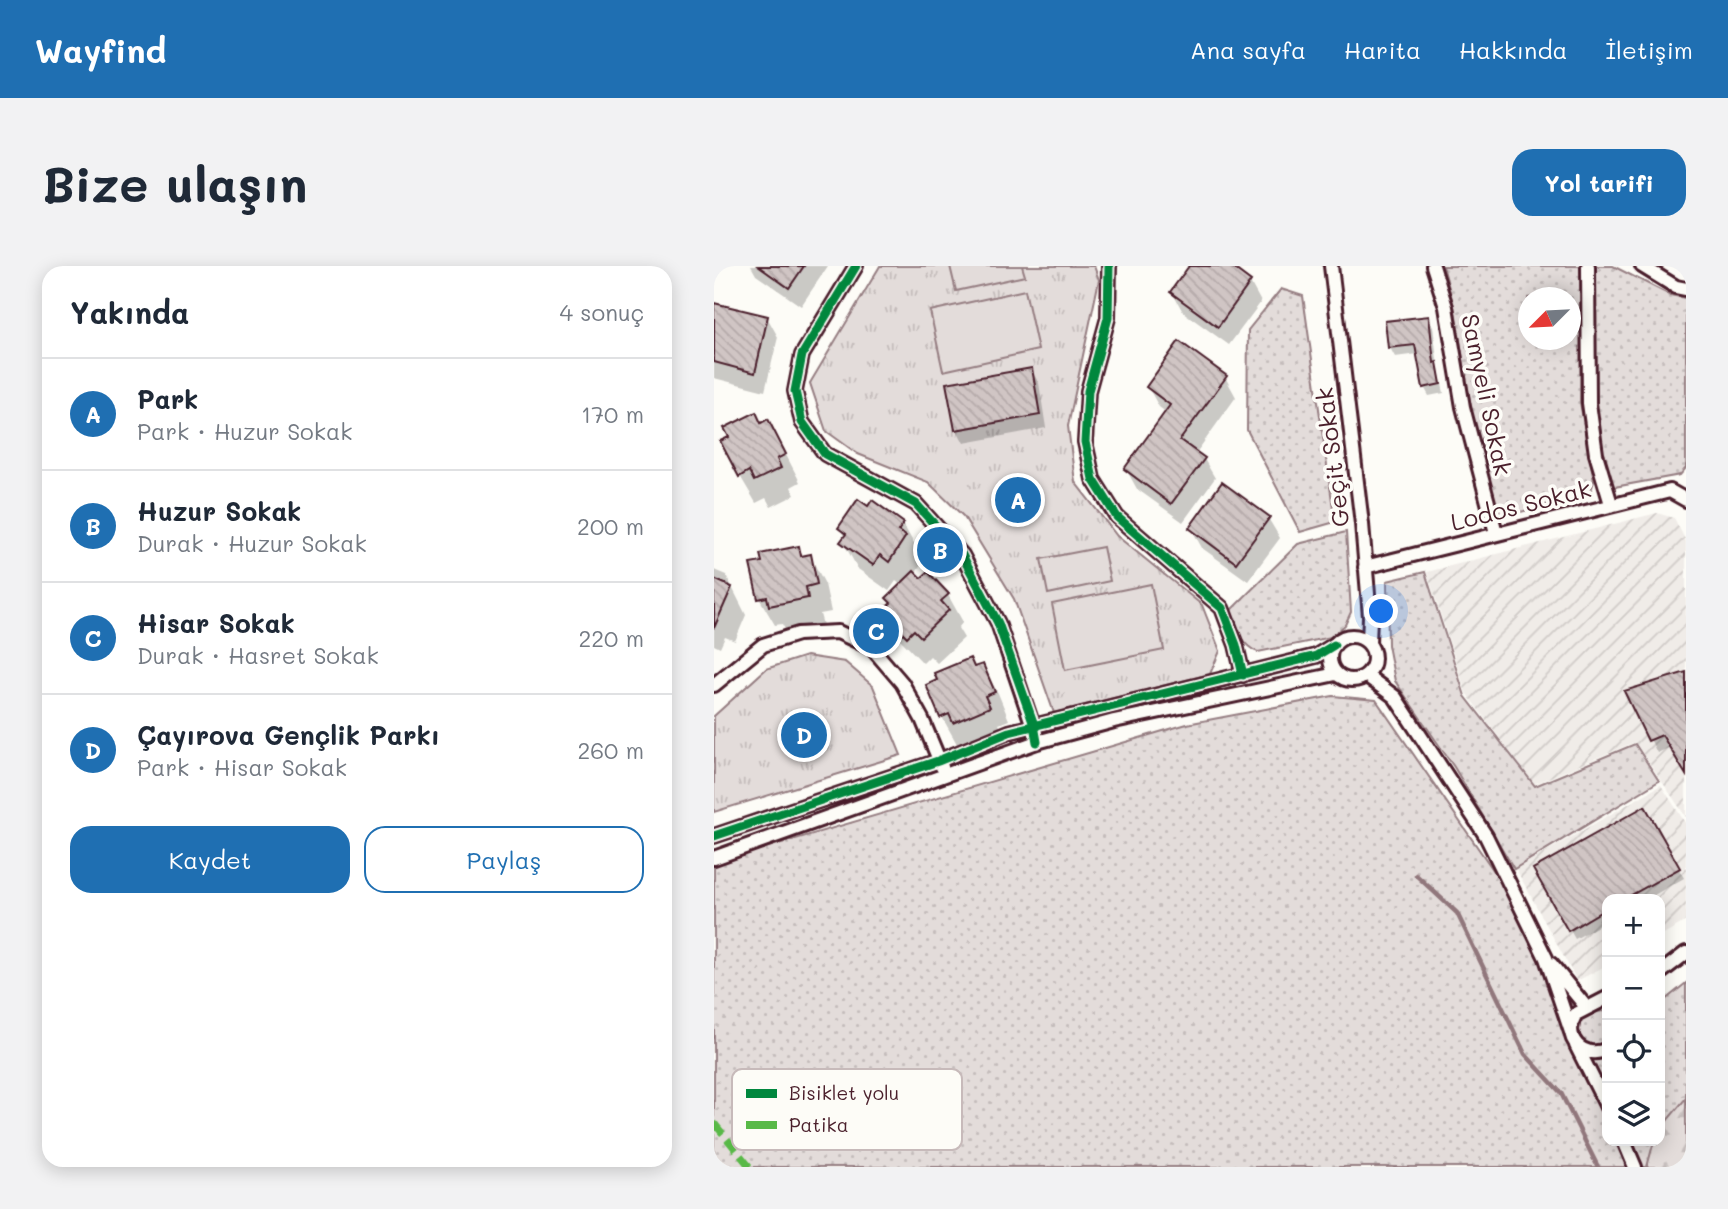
<!DOCTYPE html>
<html lang="tr">
<head>
<meta charset="utf-8">
<style>
	body { margin:0; font-family:Mali,sans-serif; background:#f2f2f3; color:#1f2937 }
	.controls { position:absolute; right:21px; bottom:21px; display:grid; overflow:hidden; border-radius:14px; box-shadow:0 4px 18px #0003 }
	.controls button { width:63px; height:63px; display:grid; place-items:center; padding:0; border:0; border-bottom:2px solid #e0e1e3; background:#fff; color:#1f2937; font:35px sans-serif }
	.compass { position:absolute; left:804px; top:21px; width:63px; height:63px; border-radius:50%; background:#fff; box-shadow:0 4px 18px #0003; rotate:246deg }
	.you { position:absolute; left:668px; top:346px; width:24px; height:24px; margin:-18px; border:5px solid #fff; border-radius:50%; background:#1a73e8; box-shadow:0 0 0 10px #1a73e833 }
	.badge { display:grid; place-items:center; width:46px; height:46px; border-radius:50%; background:#1f6fb2; color:#fff; font-size:23px; font-weight:700 }
	.pin { position:absolute; translate:-50% -50%; border:4px solid #fff; box-shadow:0 2px 7px #0006 }
	.list { margin:0; padding:0; list-style:none }
	h2 { display:flex; justify-content:space-between; align-items:center; height:91px; margin:0; padding:0 28px; font-size:30px }
	h2 small { font-size:23px; font-weight:400; color:#747a83 }
	.list li { display:grid; grid-template-columns:46px 1fr auto; gap:21px; align-items:center; box-sizing:border-box; height:112px; padding:0 28px; border-top:2px solid #e0e1e3 }
	.list b { display:block; font-size:26px; white-space:nowrap }
	.list p { margin:0; font-size:23px; white-space:nowrap; color:#747a83 }
	.list em { font-size:23px; font-style:normal; color:#747a83 }
	.actions { display:flex; gap:14px; padding:21px 28px }
	.actions a { flex:1; padding:16px 0; border:2px solid #1f6fb2; border-radius:21px; text-align:center; font-size:24px; color:#1f6fb2 }
	.actions .main { background:#1f6fb2; color:#fff }
	.icon { flex:none; width:38px; height:38px; fill:none; stroke:currentColor; stroke-width:2; stroke-linecap:round; stroke-linejoin:round }
	.map { position:relative; flex:none; width:972px; height:901px; overflow:hidden; border-radius:21px }
	header { display:flex; align-items:center; gap:42px; box-sizing:border-box; height:98px; padding:0 35px; background:#1f6fb2; color:#fff }
	header strong { font-size:33px }
	nav { display:flex; gap:38px; margin-inline-start:auto; font-size:24px }
	.intro { display:flex; align-items:center; justify-content:space-between; box-sizing:border-box; height:168px; padding:0 42px }
	h1 { margin:0; font-size:49px }
	.button { padding:18px 32px; border-radius:21px; background:#1f6fb2; color:#fff; font-size:24px; font-weight:700 }
	main { display:flex; gap:42px; padding:0 42px }
	aside { flex:1; background:#fff; border-radius:21px; box-shadow:0 4px 18px #0003 }
	.map>svg:first-child { display:block }
	.industrial { fill:url(#industrial-furrows) }
	.grass { fill:url(#grass-dots); stroke:#967e82; stroke-width:2; fill-rule:evenodd }
	.forest { fill:url(#forest-firs); stroke:#967e82; stroke-width:2 }
	.park { fill:url(#park-tufts); stroke:#967e82; stroke-width:2 }
	.garden { fill:#e3dcda; stroke:#967e82; stroke-width:2 }
	.shadow { fill:#0003 }
	.lines { fill:none; stroke-linecap:round; stroke-linejoin:round }
	.stream { stroke:#91777b; stroke-width:4.5 }
	.building { fill:url(#building-back-hatch); stroke:#4a1f2b; stroke-width:2 }
	.street-casing { stroke:#4a1f2b; stroke-width:18 }
	.street { stroke:#fdfcf7; stroke-width:12 }
	.quiet { stroke:#58b947; stroke-width:7; stroke-dasharray:14 7; stroke-linecap:butt }
	.cycleway-casing { stroke:#fdfcf7; stroke-width:13 }
	.cycleway { stroke:#00873e; stroke-width:9 }
	.labels { text-anchor:middle; stroke-width:7; stroke-linejoin:round; paint-order:stroke }
	.street-label { font-size:24px; fill:#4a1f2b; stroke:#fdfcf7 }
	.key { fill:#fdfcf7; stroke:#c7baba; stroke-width:2 }
	.key-label { font-size:19px; fill:#4a1f2b }
</style>
</head>
<body>
<header>
<strong>Wayfind</strong>
<nav><a>Ana sayfa</a><a>Harita</a><a>Hakkında</a><a>İletişim</a></nav>
</header>
<div class="intro"><h1>Bize ulaşın</h1><a class="button">Yol tarifi</a></div>
<main>
<aside>
<h2>Yakında<small>4 sonuç</small></h2>
<ul class="list">
<li><span class="badge">A</span><div><b>Park</b><p>Park · Huzur Sokak</p></div><em>170 m</em></li>
<li><span class="badge">B</span><div><b>Huzur Sokak</b><p>Durak · Huzur Sokak</p></div><em>200 m</em></li>
<li><span class="badge">C</span><div><b>Hisar Sokak</b><p>Durak · Hasret Sokak</p></div><em>220 m</em></li>
<li><span class="badge">D</span><div><b>Çayırova Gençlik Parkı</b><p>Park · Hisar Sokak</p></div><em>260 m</em></li>
</ul>
<div class="actions"><a class="main">Kaydet</a><a>Paylaş</a></div>
</aside>
<div class="map">
<svg width="972" height="901" viewBox="0 0 972 901">
	<defs>
		<pattern id="industrial-furrows" width="10" height="10" patternUnits="userSpaceOnUse" patternTransform="scale(1.75)"><rect width="10" height="10" fill="#f0ece8"/><path d="M-1 1l2-2M0 10L10 0M9 11l2-2" fill="none" stroke="#cfcac7"/></pattern>
		<pattern id="grass-dots" width="8" height="8" patternUnits="userSpaceOnUse" patternTransform="scale(1.75)"><rect width="8" height="8" fill="#e3dcda"/><path d="M2 2h.1M6 6h.1" fill="none" stroke="#c4bcbb" stroke-width="1.8" stroke-linecap="round"/></pattern>
		<pattern id="forest-firs" width="22" height="20" patternUnits="userSpaceOnUse" patternTransform="scale(1.75)"><rect width="22" height="20" fill="#e3dcda"/><path d="M5 1l3.5 6h-7zM16 11l3.5 6h-7z" fill="#c4bcbb"/></pattern>
		<pattern id="park-tufts" width="24" height="20" patternUnits="userSpaceOnUse" patternTransform="scale(1.75)"><rect width="24" height="20" fill="#e3dcda"/><path d="M3 7l-1-3M5 7V3M7 7l1-3M15 17l-1-3M17 17v-4M19 17l1-3" fill="none" stroke="#c4bcbb"/></pattern>
		<pattern id="building-back-hatch" width="6" height="6" patternUnits="userSpaceOnUse" patternTransform="scale(1.75)"><rect width="6" height="6" fill="#d0c5c4"/><path d="M-1 5l2 2M0 0l6 6M5-1l2 2" fill="none" stroke="#b4a9a9"/></pattern>
	</defs>
	<rect width="100%" height="100%" fill="#fdfcf7"/>
	<filter id="ink" filterUnits="userSpaceOnUse"><feTurbulence type="fractalNoise" baseFrequency=".0143" numOctaves="2"/><feDisplacementMap in="SourceGraphic" scale="14" xChannelSelector="R" yChannelSelector="G"/><feConvolveMatrix kernelMatrix="1 2 1 2 8 2 1 2 1" color-interpolation-filters="sRGB"/></filter>
	<g filter="url(#ink)">
		<path class="industrial" d="M943,247L960,252L972,275V551L921,476L820,518L752,427L713,306Z
			M947,519L972,558V655L946,670V633H893V699L863,715L802,603Z"/>
		<path class="grass" d="M729,0H868L866,136L880,215L876,228L787,251L782,245L757,142L741,44ZM814,32H856V74H814Z
			M880,0H899L956,29L972,32V202L966,209L900,221L886,184L880,133Z
			M567,23L589,30L621,256L586,266L533,164L534,64Z
			M632,266L637,346L631,359L617,371L544,386C526,379 523,362 517,344L584,278Z
			M711,306L751,430L821,520L921,478L945,515L800,603L740,501L681,415L674,379L673,315Z
			M619,430L662,434L784,611L851,735L873,746L893,745V875H946V738L972,717V901H0V597L473,458Z"/>
		<path class="forest" d="M972,832V901H933L940,875H946V863Z"/>
		<path class="park" d="M166,0H380L385,14L354,160L361,216L403,270L488,339L506,385L496,408L340,447L300,333L250,251L214,216L144,188L112,165L96,117Z
			M92,390L131,396L159,420L187,489L0,546V450L52,403Z"/>
		<path class="garden" d="M236,0H308L311,10L242,25Z
			M311,24L324,84L229,105L216,45Z
			M389,281L396,315L334,328L327,293Z
			M437,318L450,384L351,404L338,338Z"/>
		<path class="shadow" d="M37,0H114L87,40L42,9Z
			M478,0H514L536,16L547,36L515,79L469,46L458,26Z
			M0,43L53,51L64,71L51,125L0,112Z
			M714,52L719,60L724,101L730,127L715,130L710,121L704,88L681,91L676,82Z
			M317,104L325,117L332,162L250,177L243,164L234,118Z
			M511,111L522,131L482,187L490,193L501,212L469,256L423,223L412,203L453,147L445,141L434,121Z
			M47,159L69,183L86,216L77,221L81,229L57,241L52,232L42,237L26,210L17,172Z
			M554,252L566,272L534,315L488,282L477,262Z
			M189,258L204,285L201,290L207,299L201,308L207,315L234,329L249,356L244,362L250,372L223,397L216,390L209,397L186,373L170,346L178,339L174,332L187,319L182,315L175,325L144,303L129,276L131,272L126,262Z
			M84,282L89,292L96,290L111,318L117,346L106,348L109,359L73,367L68,358L61,359L45,332L50,297Z
			M0,304L12,309L32,349L21,375L11,371L6,382L0,379Z
			M268,400L284,427L295,454L285,458L290,469L257,483L252,475L243,478L228,451L261,403Z
			M972,408V506L957,481L943,487L913,427Z
			M930,542L970,612L933,633H893V655L861,673L821,603Z"/>
		<g class="lines">
			<path class="stream" d="M702,609L743,647L811,788L847,827L884,901"/>
		</g>
		<path class="building" d="M44,0H90L75,22Z
			M475,0H517L537,15L504,61L456,26Z
			M0,37L54,50L41,107L0,96Z
			M715,50L720,97L723,96L727,118L709,122L701,79L674,82L671,55Z
			M465,75L513,110L466,174L491,192L457,238L410,203L456,139L432,121Z
			M318,102L326,149L241,164L232,117Z
			M42,146L47,157L54,153L72,188L63,193L67,202L40,215L35,205L25,211L6,175L15,171L10,162Z
			M508,216L556,251L522,297L475,262Z
			M144,233L154,240L158,234L190,257L184,265L192,270L175,296L166,289L159,299L126,276L132,268L124,262Z
			M85,280L87,290L97,288L103,318L92,321L94,332L55,340L53,331L44,333L36,298L48,296L46,288Z
			M200,305L207,312L214,306L235,328L227,335L235,344L207,371L200,364L193,371L168,345L177,337L172,332Z
			M0,313L18,321L0,362Z
			M256,392L260,401L269,398L281,426L271,430L276,441L239,457L235,448L226,452L212,419L223,414L220,407Z
			M972,406V509L948,469L934,475L910,425Z
			M931,540L966,602L910,633H893V642L854,665L819,603Z"/>
		<g class="lines">
			<defs>
				<path id="street" d="M142,0L88,89L81,125L88,156L111,188L202,238L248,289L284,357L321,466
					M395,0L394,52L374,125L371,176L379,213L403,251L508,342L522,379L529,409
					M617,0L648,258L656,351L655,377
					M719,0L732,41L749,141L782,267
					M874,0L875,137L882,188L897,238
					M928,0L962,21L972,23
					M651,301L956,225L972,234
					M616 392a22 22 0 1 1 44 0a22 22 0 1 1-44 0Z
					M653,410L681,431L772,570L832,692L857,766
					M0,419L49,379L84,368L124,366L158,382L188,417L208,453L228,501
					M0,570L224,495L295,466L602,390L620,379
					M0,592L323,476L400,455L622,408
					M837,698L872,741
					M946,707L972,687
					M893,732L862,748C847,771 869,795 893,783
					M862,779L893,841
					M910,875L921,901"/>
			</defs>
			<use href="#street" class="street-casing"/>
			<use href="#street" class="street"/>
			<path class="quiet" d="M0,857L36,901"/>
			<defs>
				<path id="cycleway" d="M142,0L88,89L81,125L88,156L111,188L202,238L248,289L284,357L320,459L323,476
					M395,0L394,52L374,125L371,176L379,213L403,251L508,342L522,379L529,409
					M0,570L224,495L295,466L602,390L620,379"/>
			</defs>
			<use href="#cycleway" class="cycleway-casing"/>
			<use href="#cycleway" class="cycleway"/>
		</g>
	</g>
	<g class="labels">
		<g class="street-label">
			<text transform="translate(772 129) rotate(78)" y="8">Samyeli Sokak</text>
			<text transform="translate(619 191) rotate(-97)" y="8">Geçit Sokak</text>
			<text transform="translate(807 240) rotate(-14)" y="8">Lodos Sokak</text>
		</g>
	</g>
	<rect x="18" y="803" width="230" height="81" rx="10" class="key"/>
	<rect x="32" y="823" width="31" height="9" fill="#00873e"/>
	<rect x="32" y="855" width="31" height="8" fill="#58b947"/>
	<g class="key-label">
		<text x="75" y="834">Bisiklet yolu</text>
		<text x="75" y="866">Patika</text>
	</g>
</svg>
<div class="controls">
<button>+</button>
<button>−</button>
<button><svg class="icon" aria-label="locate" viewBox="0 0 24 24"><circle cx="12" cy="12" r="6"/><path d="M12 2v4M12 18v4M2 12h4M18 12h4"/></svg></button>
<button><svg class="icon" aria-label="layers" viewBox="0 0 24 24"><path d="M12 4l9 5-9 5-9-5zM3 14l9 5 9-5"/></svg></button>
</div>
<svg class="compass" viewBox="-18 -18 36 36"><path d="M0-13l5 13h-10z" fill="#e53935"/><path d="M0 13l5-13h-10z" fill="#747a83"/></svg>
<div class="you"></div>
<div class="pin badge" style="left:304px;top:234px">A</div>
<div class="pin badge" style="left:226px;top:284px">B</div>
<div class="pin badge" style="left:162px;top:365px">C</div>
<div class="pin badge" style="left:90px;top:469px">D</div>
</div>
</main>
</body>
</html>
